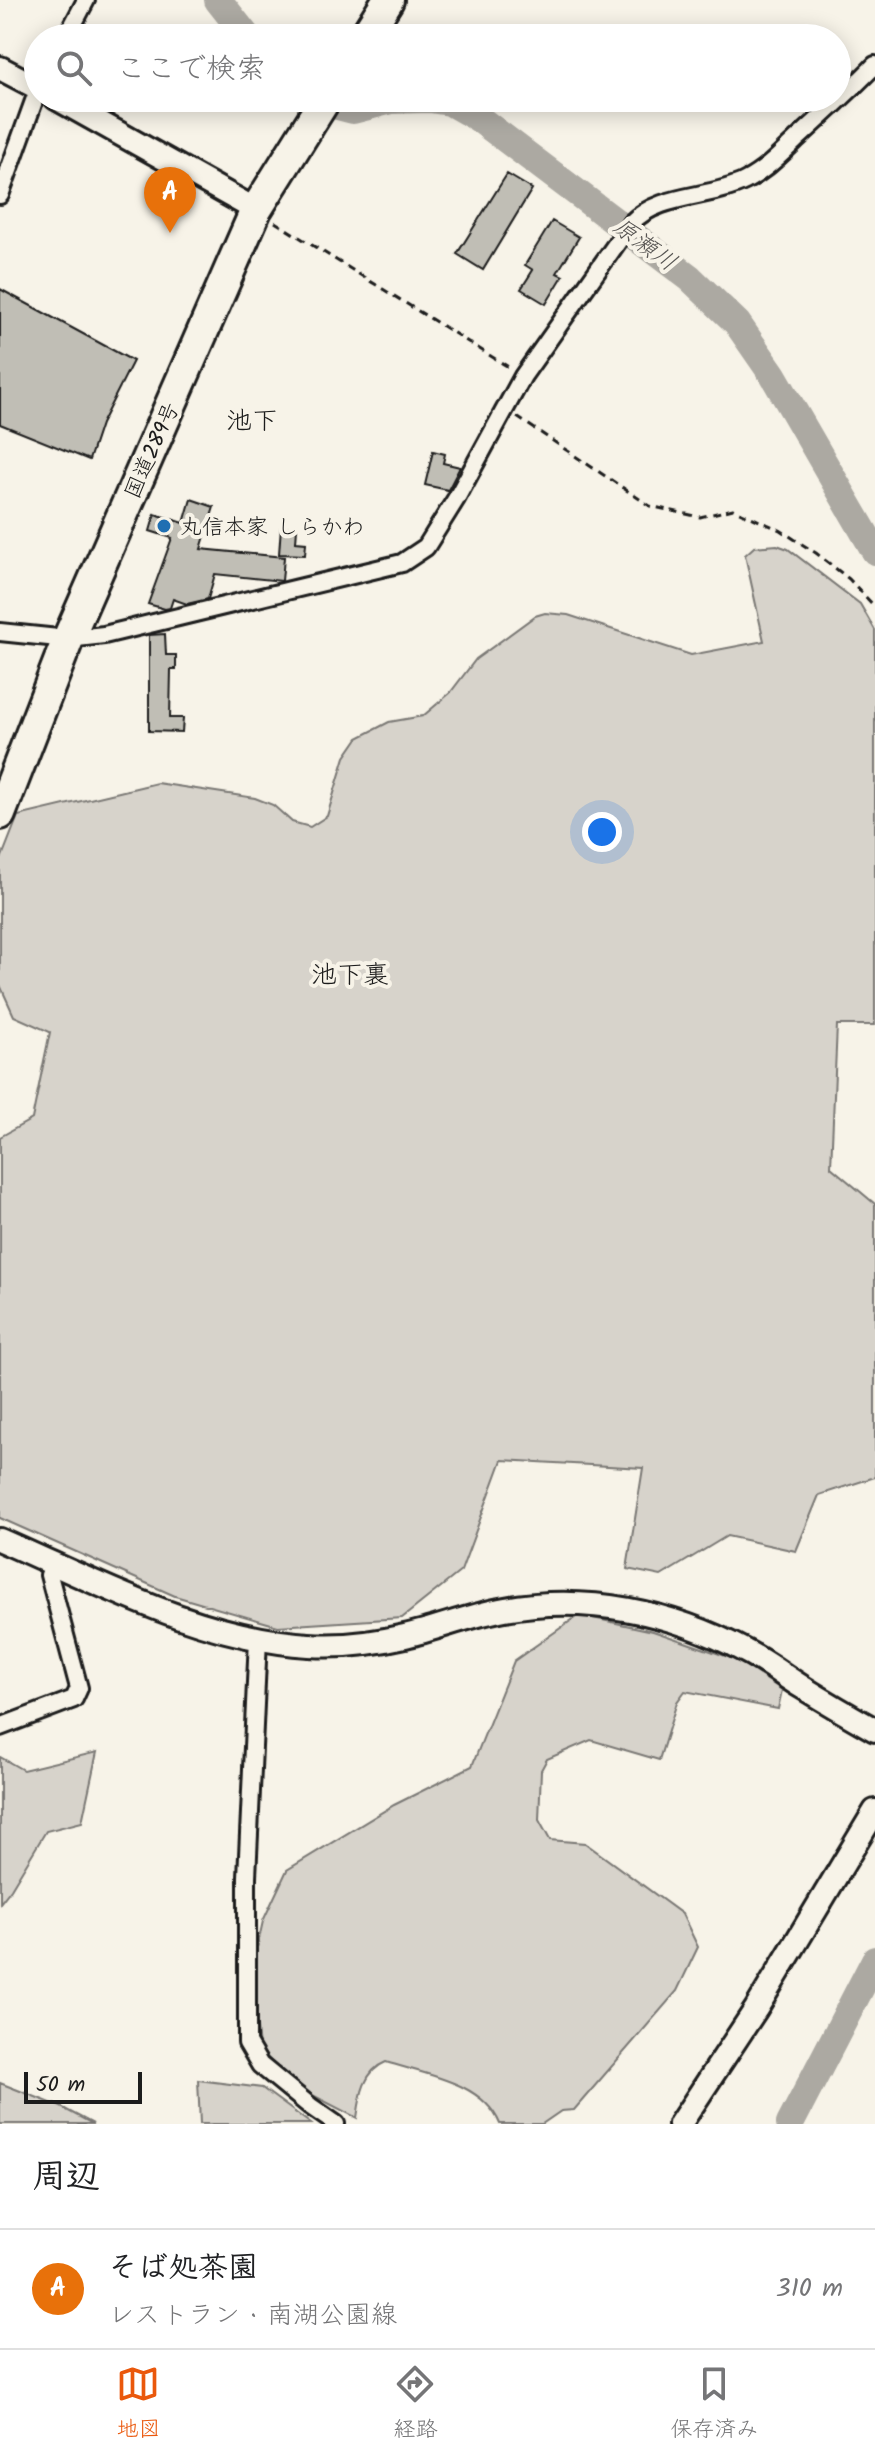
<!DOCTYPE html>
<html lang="ja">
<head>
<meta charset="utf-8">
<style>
	body { margin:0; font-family:Kalam,"Klee One",sans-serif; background:#f2f2f2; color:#202124 }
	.scale { position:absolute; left:24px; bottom:20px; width:118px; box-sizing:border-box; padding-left:8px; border:4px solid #1c1c1c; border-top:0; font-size:22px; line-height:28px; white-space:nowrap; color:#1c1c1c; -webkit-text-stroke:6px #f7f3e8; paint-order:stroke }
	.you { position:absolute; left:602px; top:832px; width:28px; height:28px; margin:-20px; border:6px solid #fff; border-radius:50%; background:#1a73e8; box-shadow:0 0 0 12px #1a73e833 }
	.badge { display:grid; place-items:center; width:52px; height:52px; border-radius:50%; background:#ea580c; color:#fff; font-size:26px; font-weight:700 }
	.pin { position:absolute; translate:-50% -66px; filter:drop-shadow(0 2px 4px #0008) }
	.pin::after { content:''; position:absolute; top:42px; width:28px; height:24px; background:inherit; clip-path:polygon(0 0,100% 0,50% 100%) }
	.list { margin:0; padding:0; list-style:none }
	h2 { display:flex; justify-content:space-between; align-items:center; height:104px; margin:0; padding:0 32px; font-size:34px }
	h2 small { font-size:26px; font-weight:400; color:#757577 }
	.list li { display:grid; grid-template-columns:52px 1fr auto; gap:24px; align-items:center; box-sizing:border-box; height:120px; padding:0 32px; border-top:2px solid #e0e0e0 }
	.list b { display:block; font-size:30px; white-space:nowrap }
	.list p { margin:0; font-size:26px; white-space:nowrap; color:#757577 }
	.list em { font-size:26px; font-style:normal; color:#757577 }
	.icon { flex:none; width:44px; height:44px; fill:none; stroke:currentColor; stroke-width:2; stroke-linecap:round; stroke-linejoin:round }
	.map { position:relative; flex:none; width:875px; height:2124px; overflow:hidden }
	.search { position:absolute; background:#fff; box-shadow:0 4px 20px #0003; left:24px; right:24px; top:24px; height:88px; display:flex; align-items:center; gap:20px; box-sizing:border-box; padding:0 28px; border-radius:44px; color:#757577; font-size:30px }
	.sheet { height:224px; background:#fff }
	nav { display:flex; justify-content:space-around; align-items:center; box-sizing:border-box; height:112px; border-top:2px solid #e0e0e0; background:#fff; font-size:22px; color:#757577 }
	nav a { display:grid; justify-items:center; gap:4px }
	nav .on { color:#ea580c }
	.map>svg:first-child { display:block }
	.green { fill:#d7d3cb; stroke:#7a7874; stroke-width:2 }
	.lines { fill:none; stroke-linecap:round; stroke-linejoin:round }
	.river { stroke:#aca9a2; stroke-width:28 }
	.building { fill:#c0beb5; stroke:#1c1c1c; stroke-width:2 }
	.street-casing { stroke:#1c1c1c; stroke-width:22 }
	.secondary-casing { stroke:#1c1c1c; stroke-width:28 }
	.highway-casing { stroke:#1c1c1c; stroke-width:36 }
	.path { stroke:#1c1c1c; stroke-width:3; stroke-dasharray:8 6; stroke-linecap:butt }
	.street { stroke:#f7f3e8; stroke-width:16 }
	.secondary { stroke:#f7f3e8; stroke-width:22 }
	.highway { stroke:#f7f3e8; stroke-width:30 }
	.poi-dot { fill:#1f6fb2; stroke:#f7f3e8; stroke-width:3 }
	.labels { text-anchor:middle; stroke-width:8; stroke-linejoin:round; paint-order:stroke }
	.street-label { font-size:22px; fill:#1c1c1c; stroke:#f7f3e8 }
	.poi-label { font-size:22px; fill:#1c1c1c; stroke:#f7f3e8; text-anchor:start }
	.water-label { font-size:24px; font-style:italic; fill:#565452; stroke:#f7f3e8 }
	.quarter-label { font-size:26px; fill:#1c1c1c; stroke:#f7f3e8 }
</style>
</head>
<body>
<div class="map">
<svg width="875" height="2124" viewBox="0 0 875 2124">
	<rect width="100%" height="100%" fill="#f7f3e8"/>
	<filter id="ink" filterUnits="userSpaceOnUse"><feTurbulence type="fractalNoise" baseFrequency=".0125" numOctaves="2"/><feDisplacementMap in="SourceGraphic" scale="16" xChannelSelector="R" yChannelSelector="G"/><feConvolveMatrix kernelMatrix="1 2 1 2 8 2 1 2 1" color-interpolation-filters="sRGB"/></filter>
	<g filter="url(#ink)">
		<path class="green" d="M777,545L788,549L860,604L875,630V1025H837L831,1167L875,1204V1477L819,1495L796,1551L727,1536L661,1576L627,1569L643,1468L502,1460L461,1571L402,1618L278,1626L175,1596L0,1518V1137L32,1119L50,1032L14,1016L0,985V862L18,816L157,783L255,798L273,805L292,822L310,827L327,816L345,757L358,738L389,722L423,716L450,693L476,659L535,616L545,613L568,615L691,655L764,641L745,555L754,547Z
			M579,1615L653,1631L737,1660L782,1690L778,1709L685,1691L677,1702L659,1760L591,1740L547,1759L541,1770L539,1820L550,1840L585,1843L682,1914L698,1947L677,1991L574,2110L561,2111L542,2124H500C483,2082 424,2074 386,2062C363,2071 360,2097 357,2118L297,2087L259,2049L252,1971L263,1921L287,1870L394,1805L472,1766L514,1661Z
			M97,1752L82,1822L46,1831L11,1889L0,1903V1757L23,1770Z
			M198,2080L262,2088L311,2124H200Z
			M0,2083L61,2107L93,2124H0Z"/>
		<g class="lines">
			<path class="river" d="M218,0L248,38
				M306,98L353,110L392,100L429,99L450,102L478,118L690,278L737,323L773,375L875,551
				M790,2124L875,1960"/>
		</g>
		<path class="building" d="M507,174L532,189L483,270L457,254Z
			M552,221L579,237L557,273L563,276L546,304L521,289L533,270L525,265Z
			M0,289L133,361L101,424L89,460L0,424Z
			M433,451L445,454L443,463L460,467L448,490L425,485Z
			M191,499L214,507L201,549L284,557L282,581L215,574L208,599L187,604L173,599L170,608L165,609L148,604L172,538L150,531L155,514L184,523Z
			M281,526L297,528L296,542L306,543L305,555L279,554Z
			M165,634L166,655H176V669H171L170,718H183L182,732L149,731V635Z"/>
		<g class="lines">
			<defs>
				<path id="street" d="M66,38L86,0
					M0,195L38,90
					M0,632L68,639L104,635L402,563L426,547L456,499L523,376L631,223C660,193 709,199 745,181C765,171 782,153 798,138C824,114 851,90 875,65
					M258,1639L247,1877V2043L260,2065L310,2106L336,2124
					M0,1727L74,1699L79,1688L49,1575L55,1564"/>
				<path id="secondary" d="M0,68L38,88
					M56,98L256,210
					M0,1540C99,1583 199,1638 309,1645C340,1647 375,1643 405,1636C439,1628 471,1615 505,1609C586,1594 673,1612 745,1651C765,1661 783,1675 802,1687C826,1702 850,1716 875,1730
					M680,2124L756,2009L875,1811"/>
				<path id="highway" d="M364,38L388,0
					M0,814L68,639L256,210L326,98"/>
			</defs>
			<use href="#street" class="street-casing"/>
			<use href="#secondary" class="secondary-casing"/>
			<use href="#highway" class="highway-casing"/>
			<path class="path" d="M275,222L510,368
				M517,417L650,506L700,517L733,509L780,530L816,553L849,579L875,607"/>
			<use href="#street" class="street"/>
			<use href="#secondary" class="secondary"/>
			<use href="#highway" class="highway"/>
		</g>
	</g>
	<circle class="poi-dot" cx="164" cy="526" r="8"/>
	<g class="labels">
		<g class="street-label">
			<text transform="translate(151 450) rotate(-66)" y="8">国道289号</text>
		</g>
		<g class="poi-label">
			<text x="180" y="534">丸信本家 しらかわ</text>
		</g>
		<g class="water-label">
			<text transform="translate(645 244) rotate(36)" y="8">原瀬川</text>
		</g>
		<g class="quarter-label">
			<text x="252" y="429">池下</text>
			<text x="350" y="983">池下裏</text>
		</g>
	</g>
</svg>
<div class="scale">50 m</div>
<div class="you"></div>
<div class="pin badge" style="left:170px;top:233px;background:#e8710a">A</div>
<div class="search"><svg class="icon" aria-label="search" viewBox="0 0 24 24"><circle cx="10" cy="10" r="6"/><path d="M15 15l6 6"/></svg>ここで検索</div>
</div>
<section class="sheet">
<h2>周辺<small></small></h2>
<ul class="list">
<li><span class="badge" style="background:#e8710a">A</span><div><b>そば処茶園</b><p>レストラン · 南湖公園線</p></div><em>310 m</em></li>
</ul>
</section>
<nav>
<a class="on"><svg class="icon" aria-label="map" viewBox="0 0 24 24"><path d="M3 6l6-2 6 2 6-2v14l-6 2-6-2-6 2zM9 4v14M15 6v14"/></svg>地図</a>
<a><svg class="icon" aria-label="directions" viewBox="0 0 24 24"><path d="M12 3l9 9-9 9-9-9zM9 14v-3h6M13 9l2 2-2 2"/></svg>経路</a>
<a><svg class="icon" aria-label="saved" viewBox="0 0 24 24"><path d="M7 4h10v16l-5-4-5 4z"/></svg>保存済み</a>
</nav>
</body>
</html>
